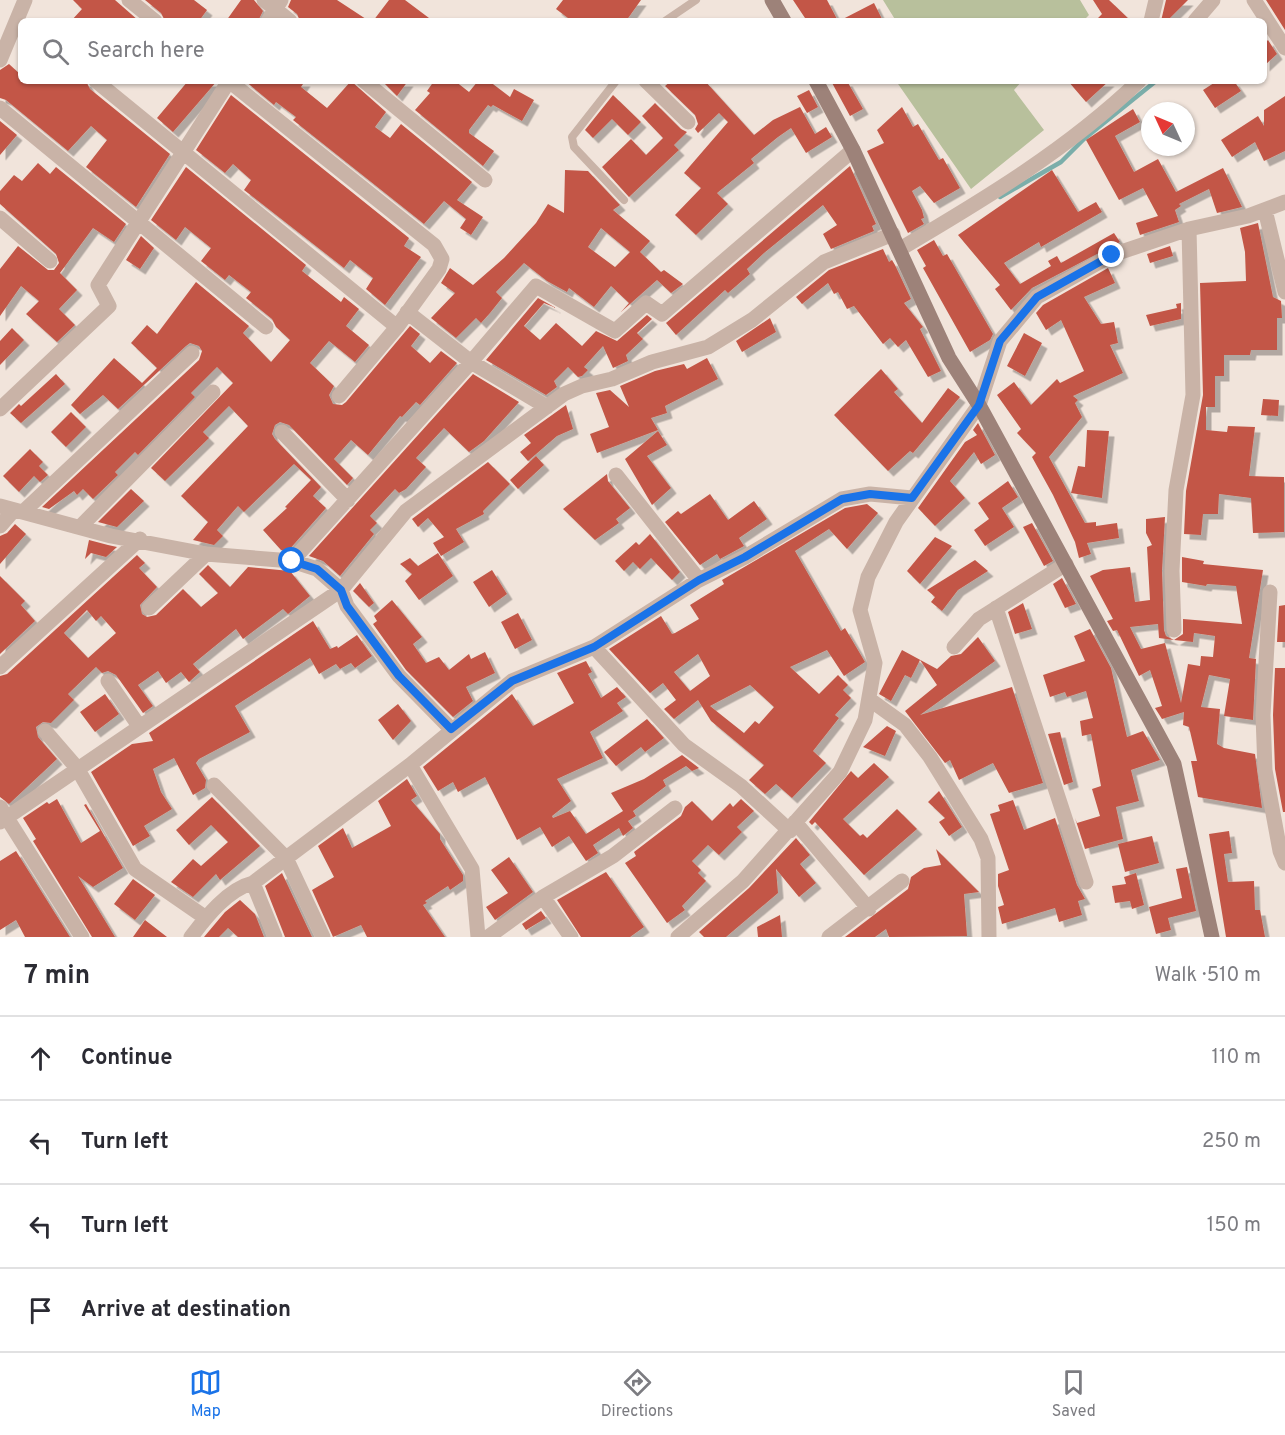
<!DOCTYPE html>
<html lang="en">
<head>
<meta charset="utf-8">
<style>
	body { margin:0; font-family:Overpass,sans-serif; background:#f7f7f7; color:#2b2b33 }
	.compass { position:absolute; left:1141px; top:102px; width:54px; height:54px; border-radius:50%; background:#fff; box-shadow:0 2px 4px #0004; rotate:314deg }
	.stop { position:absolute; width:18px; height:18px; margin:-14px; border:4px solid #1a73e8; border-radius:50%; background:#fff }
	.stop.end { background:#1a73e8; border-color:#fff; box-shadow:0 2px 6px #0008 }
	.list { margin:0; padding:0; list-style:none }
	h2 { display:flex; justify-content:space-between; align-items:center; height:78px; margin:0; padding:0 24px; font-size:26px }
	h2 small { font-size:20px; font-weight:400; color:#7c7c81 }
	.list li { display:grid; grid-template-columns:39px 1fr auto; gap:18px; align-items:center; box-sizing:border-box; height:84px; padding:0 24px; border-top:2px solid #e1e1e2 }
	.list b { display:block; font-size:22px; white-space:nowrap }
	.list em { font-size:20px; font-style:normal; color:#7c7c81 }
	.icon { flex:none; width:33px; height:33px; fill:none; stroke:currentColor; stroke-width:2; stroke-linecap:round; stroke-linejoin:round }
	.map { position:relative; flex:none; width:1285px; height:937px; overflow:hidden }
	.search { position:absolute; background:#fff; box-shadow:0 2px 4px #0004; left:18px; right:18px; top:18px; height:66px; display:flex; align-items:center; gap:15px; box-sizing:border-box; padding:0 21px; border-radius:9px; color:#7c7c81; font-size:22px }
	.sheet { height:414px; background:#fff }
	nav { display:flex; justify-content:space-around; align-items:center; box-sizing:border-box; height:84px; border-top:2px solid #e1e1e2; background:#fff; font-size:16px; color:#7c7c81 }
	nav a { display:grid; justify-items:center; gap:3px }
	nav .on { color:#1a73e8 }
	.map>svg:first-child { display:block }
	.green { fill:#b8c09c }
	.lines { fill:none; stroke-linecap:round; stroke-linejoin:round }
	.stream { stroke:#7baeaa; stroke-width:4.5 }
	.building { fill:#c35747; fill-rule:evenodd; filter:url(#shadow) }
	.lane { stroke:#c9b3a7; stroke-width:8 }
	.street { stroke:#c9b3a7; stroke-width:15 }
	.secondary { stroke:#9d8279; stroke-width:15 }
	.route { stroke:#1a73e8; stroke-width:8 }
</style>
</head>
<body>
<div class="map">
<svg width="1285" height="937" viewBox="0 0 1285 937">
	<defs>
		<filter id="shadow"><feDropShadow dx="5.5" dy="5.5" stdDeviation="0" flood-color="#0004"/></filter>
	</defs>
	<rect width="100%" height="100%" fill="#f1e4db"/>
	<path class="green" d="M883,0H1080L1089,15L1083,21H896Z
		M896,81H1022L1014,90L1044,130L971,189Z"/>
	<g class="lines">
		<path class="stream" d="M1000,197L1061,162L1084,139L1156,81"/>
	</g>
	<path class="building" d="M73,0H115L139,21H71L82,9Z
		M145,0H194L207,10L199,21H165L161,13Z
		M241,0H254L263,11L258,21H226Z
		M291,0H337L369,21H300L297,14L288,7Z
		M389,0H405L433,21H373Z
		M563,0H641L626,21H572L556,9Z
		M793,0H827L838,21H807Z
		M1093,0H1109L1131,21H1095L1102,14Z
		M1166,0H1188L1167,21H1161Z
		M1266,0H1285V30Z
		M874,3L883,21H839Z
		M1268,40L1277,54L1264,66V44Z
		M9,64L21,75V81H86L90,89L170,154L136,207L86,167L107,140L91,126L68,151L6,100L0,98V70Z
		M188,81H217L173,132L157,118Z
		M245,81H305L301,87L327,108L351,81L386,112L375,127L390,138L401,124L472,182L457,200L483,217L471,235L460,228L466,219L444,201L424,224L293,120L296,117L276,102L274,105Z
		M382,81H408L397,96Z
		M434,81H455L469,92L478,81H489L510,97L514,89L534,100L522,121L493,105L491,107L488,105L469,130V133L494,151L483,166L415,110L430,93L427,91Z
		M671,81H705L754,135L773,120L800,107L815,134L826,127L832,137L806,153L791,128L778,137L751,159L754,163L717,193L728,204L696,235L675,215L701,188L684,173L728,122L719,113L698,133L695,129L698,124L695,115L665,86Z
		M831,81H847L863,109L850,116Z
		M1068,81H1109L1086,102Z
		M1217,81H1234L1241,91L1215,108L1203,90Z
		M809,90L818,107L807,113L797,96Z
		M231,95L409,238L404,246L421,257L385,305L366,289L373,278L350,260L344,268L244,190L251,180L233,164L225,173L196,150Z
		M613,95L641,122L628,135L612,119L593,138L585,130Z
		M1285,96V151L1264,161L1255,142L1232,157L1221,140L1258,116L1264,126V110Z
		M655,103L681,129L687,132L674,145L679,150L629,197L602,167L631,139L646,155L663,138L642,116Z
		M902,107L913,127L918,124L939,160L943,158L960,188L934,203L920,186L912,191L922,210L924,218L921,219L924,224L908,233L867,151L884,143L877,130Z
		M1133,109L1140,122L1115,136L1134,172L1158,159L1176,192L1223,168L1242,207L1217,213L1209,189L1179,204L1181,206L1175,210L1179,222L1140,235L1136,223L1158,216L1143,188L1119,200L1086,140Z
		M0,121L17,135L0,155Z
		M38,163L50,174L56,167L126,224L114,242L93,228L60,273L77,290L59,309L75,325L57,342L26,314L39,301L21,286L0,316V269L18,246L48,270H54L59,263L56,254L0,204V191L14,175L22,181Z
		M850,166L876,224L872,226L874,231L831,249L823,234L837,225L823,205L764,253L747,269L750,274L743,280L728,293L725,290L676,335L666,323Z
		M186,167L306,265L302,271L341,302L344,297L359,309L346,326L369,345L355,362L329,341L310,363L334,386L329,395L333,404L342,405L346,402L410,326L420,334L411,346L430,363L441,351L457,363L420,405L416,402L402,417L400,416L368,455L351,440L334,459L353,478L347,485L289,425L280,422L275,425L272,434L275,439L321,487L313,496L326,508L288,551L281,550L263,530L287,508L285,507L311,480L294,464L244,512L238,506L217,530L223,536L214,545L193,540L208,522L181,496L248,426L229,406L203,432L209,438L165,481L151,468L233,383L217,367L191,393L195,397L138,455L135,452L115,472L118,475L93,499L83,489L77,495L74,491L49,509L42,507L199,360L202,351L199,346L190,343L186,346L118,409L103,395L80,414L71,405L114,358L142,383L157,368L131,343L147,325L157,334L196,282L249,326L243,333L271,362L290,340L276,327L272,319L246,298L251,292L229,275L225,280L201,261L211,248L185,227L176,240L151,220Z
		M565,170L588,171L620,205L613,210L650,241L640,252L661,272L664,270L683,284L671,293L657,280L621,312L629,303L611,286L594,307L569,288L567,292L547,281L524,263L496,292L502,298L490,313L481,323L476,318L456,338L431,318L455,293L441,283L450,268L473,285L504,258L536,223L548,204L564,213ZM601,228L630,252L615,267L588,247Z
		M1052,170L1078,212L1096,202L1102,212L1041,247L1039,242L1004,263L1020,284L1051,266L1048,261L1057,256L1061,263L1114,233L1120,242L1032,288L1011,310L995,289L1000,285L958,235Z
		M1258,223L1273,297L1281,301L1282,318H1277V350H1251L1250,355H1224V376H1215V407H1206V430L1227,432L1228,426L1255,427L1249,476L1284,477V532L1253,533L1251,498L1219,494L1218,514H1203L1201,535L1184,534L1186,491L1203,395L1200,283L1246,281L1245,252L1240,228Z
		M141,236L154,248L140,269L126,260Z
		M934,240L943,256L947,254L993,334L990,340L970,352L923,268L926,266L917,250Z
		M1170,246L1173,256L1150,263L1147,254Z
		M883,249L889,262L892,260L895,265L911,299L904,303L923,327L920,329L941,371L928,377L906,340L898,347L890,338L883,344L854,306L847,309L838,292L834,294L828,283L802,304L796,297L829,270Z
		M1108,268L1115,283L1084,297L1101,324L1114,322L1118,343L1110,345L1123,373L1073,396L1078,400L1075,403L1082,417L1049,457L1085,523L1096,522V526L1117,523L1119,538L1087,543L1091,554L1079,558L1075,542L1053,495L1032,457L1036,453L1017,433L1021,429L997,395L1014,382L1031,405L1057,379L1060,383L1084,371L1061,320L1046,330L1036,313L1043,305Z
		M538,298L556,308L544,303L524,326L540,340L556,323L582,346L596,331L617,341L647,315L652,319L637,333L643,339L626,355L628,361L613,368L603,346L584,367L588,370L582,376L578,377L568,367L554,381L557,387L546,395L486,360Z
		M1181,303V319L1150,326L1146,315L1177,308L1176,304Z
		M770,318L776,332L742,352L736,341Z
		M12,328L24,340L0,365V341Z
		M1024,333L1042,343L1025,376L1007,366Z
		M707,358L718,379L665,406L667,413L651,418L658,430L597,453L590,434L609,427L596,393L610,390L629,407L620,386L655,371L684,364L687,369Z
		M881,369L898,389L894,392L922,423L948,388L960,397L913,453L910,451L888,471L834,415Z
		M56,374L65,384L21,423L10,413L19,404L21,406Z
		M473,374L519,402L484,441L469,452L444,428L416,458L426,467L406,489L399,493L395,489L370,516L377,523L370,530L374,534L340,576L323,561L309,556Z
		M1263,399L1279,400L1278,416L1261,415Z
		M566,405L573,429L557,436L528,461L520,452L531,443L524,435Z
		M71,412L86,427L66,447L51,432Z
		M978,423L995,455L981,464L974,452L950,481L965,498L935,526L918,508L965,442L977,435L973,430Z
		M1087,430L1109,431L1102,498L1071,493L1078,466L1085,467Z
		M658,431L667,445L647,456L671,488L652,505L625,459Z
		M30,449L43,462L39,466L48,475L40,482L34,476L19,492L3,476Z
		M536,456L544,465L518,489L510,480Z
		M488,462L510,484L483,511L484,514L456,529L464,542L441,556L433,543L444,537L428,518L418,527L412,519Z
		M607,474L608,481L630,508L616,519L619,523L595,540L563,509Z
		M1008,481L1018,497L1002,508L1014,527L985,546L974,530L989,519L978,503Z
		M131,489L144,501L117,527L98,522Z
		M710,494L728,520L754,501L767,519L739,538L744,546L720,559L717,554L700,565L665,522L678,511L681,514Z
		M867,504L878,513L847,549L829,529L795,551L841,631L845,628L865,662L844,676L827,650L790,667L819,694L838,675L848,685L843,690L851,698L835,715L839,718L813,751L826,763L792,798L776,784L765,794L749,780L764,765L711,721L698,700L674,719L664,709L676,700L663,683L650,693L609,649L661,616L672,634L675,633L699,619L690,605L724,584L722,580L845,508ZM698,654L710,676L690,691L674,672ZM750,685L774,707L759,724L755,721L744,733L710,706Z
		M1165,517L1162,571L1164,630L1166,636L1174,640L1159,638L1158,624L1130,627L1141,649L1165,643L1181,703L1188,664L1200,666L1201,656L1213,657L1215,636L1194,633L1193,642L1174,640L1183,634V619L1242,624L1236,586L1207,584L1206,586L1182,582V557L1204,561L1203,564L1263,570L1249,658L1256,659L1253,720L1224,716L1230,679L1209,675L1201,707L1220,709L1217,744L1224,748L1255,754L1262,808L1198,797L1191,761H1197L1189,727L1183,725L1184,712L1162,719L1155,708L1162,706L1150,670L1139,676L1117,630L1113,631L1107,621L1113,619L1090,576L1103,570L1130,567L1135,602L1150,600L1147,547L1152,545L1146,533V519Z
		M1032,523L1053,561L1044,566L1023,527Z
		M15,524L26,534L0,564V536L7,533Z
		M650,534L680,572L672,580L651,558L640,569L633,562L624,571L615,561L636,542L639,545Z
		M935,537L952,546L920,584L907,571Z
		M89,540L108,545L117,547L106,557L91,553L85,559Z
		M438,553L453,576L419,600L405,581L412,574L400,564L410,558L418,566Z
		M137,555L145,563L139,568L157,587L140,605L142,614L147,617L156,615L183,589L201,607L218,593L199,574L208,565L230,587L248,567L290,571L310,596L288,614L283,609L243,639L236,629L193,664L200,672L189,682L181,672L166,683L158,671L138,685L153,706L143,713L116,675L108,671L102,673L96,667L68,694L74,700L51,723L43,722L36,727L38,737L57,759L9,804L0,797V676L7,674ZM87,610L96,621L101,616L116,633L88,658L64,633Z
		M975,560L988,571L958,590L942,611L931,602L935,597L927,590Z
		M492,570L507,594L489,607L473,582Z
		M0,576L25,601L21,605L35,621L0,654Z
		M1062,578L1076,604L1065,608L1053,584Z
		M360,583L374,603L369,607L353,591Z
		M392,600L422,637L413,644L426,663L439,657L449,670L469,654L471,659L485,652L495,673L466,687L473,701L453,717L406,670L373,624L377,621L374,616Z
		M1023,603L1032,629L1015,634L1008,612Z
		M1285,605V642H1277L1279,606Z
		M518,613L532,640L515,649L501,622Z
		M313,621L330,649L337,646L338,648L357,635L372,656L355,668L351,663L340,669L336,664L319,674L310,658L235,706L250,732L199,759L196,763L206,780L205,788L193,795L174,758L153,769L161,792L172,809L144,826L150,836L133,846L91,772L132,744L153,741L149,733Z
		M1090,629L1111,668L1127,737L1143,731L1160,760L1131,770L1139,801L1116,807L1123,839L1085,849L1075,818L1077,823L1100,816L1092,789L1101,786L1091,734L1082,736L1080,721L1093,718L1086,691L1067,697L1065,692L1050,697L1043,675L1085,661L1074,636Z
		M978,637L995,661L920,715L1012,687L1043,783L1009,793L993,763L959,780L950,760L945,763L905,711L937,685L920,660L911,678L905,675L891,701L879,694L902,650L937,669L951,656L961,654Z
		M586,661L592,672L588,674L601,698L617,687L626,697L617,703L623,711L590,732L603,758L557,779L571,801L552,816L553,818L570,811L586,834L623,811L611,793L644,779L682,755L699,768L692,771L686,766L663,780L666,786L633,811L636,816L628,821L633,828L623,836L619,828L593,845L598,853L586,861L569,836L552,847L540,827L517,840L485,777L458,792L453,782L438,791L423,767L512,694L533,726L574,703L557,673Z
		M1275,668H1285V812H1283L1275,769L1273,715Z
		M105,694L119,714L95,732L80,712Z
		M398,704L411,721L393,740L378,720Z
		M647,719L664,738L645,752L641,747L616,766L604,752Z
		M887,726L896,731L885,756L863,747Z
		M1060,732L1073,782L1064,785L1048,734Z
		M874,763L889,777L843,819L860,836L863,834L867,838L897,809L917,829L864,875L815,822L812,825L809,822L851,771L858,778Z
		M407,779L417,796L411,800L440,834V839L463,875V881L450,890L448,886L425,901L427,903L423,905L445,937H367L361,925L333,937L312,890L334,877L318,846L343,828L352,848L391,826L378,801Z
		M939,791L962,827L949,836L939,822L945,818L928,802Z
		M212,797L260,846L220,880L216,874L193,897L171,882L193,859L201,866L228,842L211,825L189,845L176,830Z
		M57,799L81,843L100,831L84,805L86,804L123,868L93,887L78,876L115,937H92L33,841L36,839L23,818L47,802L49,804Z
		M741,799L754,811L737,827L742,832L719,855L708,845L692,861L701,870L698,873L706,881L682,906L685,910L667,923L625,863L636,856L634,852L681,816L685,807L692,801L712,821L730,803L733,807Z
		M1013,800L1024,830L1055,818L1077,885L1085,899L1078,901L1082,915L1059,922L1055,908L1002,924L998,907L1004,905L998,886V874L1009,870L990,814L1000,811L998,805Z
		M1229,831L1232,853L1224,854L1228,882L1254,881L1255,910H1260L1265,937H1226L1209,834Z
		M1152,836L1159,863L1125,872L1118,844Z
		M796,838L810,855L800,864L816,883L799,897L776,869L778,893L726,937H704L699,932L749,888Z
		M936,849L979,892L964,894L967,936L889,937L886,929L875,937H845L908,889L911,877L924,868L941,865Z
		M16,851L70,937H25L16,920L0,930V861Z
		M509,857L533,892L495,920L486,907L508,893L491,870Z
		M1187,867L1196,911L1168,918L1171,930L1156,934L1149,907L1182,898L1176,869Z
		M606,872L644,927L630,937H581L557,900Z
		M282,873L312,937H285L265,886Z
		M1136,873L1144,905L1132,909L1130,901L1115,903L1112,886L1126,884L1124,877Z
		M133,879L155,895L135,920L114,904Z
		M240,900L255,914L264,937H238L228,928L219,937H204L225,912Z
		M541,911L546,918L526,930L522,924Z
		M780,915L782,937H758L757,927Z
		M145,920L167,937H133Z"/>
	<g class="lines">
		<path class="lane" d="M665,21L696,0
			M616,81L572,137L574,147L624,200"/>
		<path class="street" d="M129,0L155,21
			M264,0L290,21
			M1254,0L1285,48
			M268,21L281,0
			M1151,21L1156,0
			M1195,21L1213,0
			M0,60L25,0
			M96,81L397,327
			M229,81L434,245L442,259L439,269L397,327L339,396
			M364,81L485,180
			M646,81L688,122
			M0,108L266,327
			M1265,210L1285,292
			M0,218L50,261
			M900,249C985,199 1068,149 1139,81
			M407,312L471,362L547,407
			M0,409L109,306L98,285L229,81
			M282,432L348,500
			M616,475L699,580
			M0,506L111,536L206,554L292,561L317,569L341,590L347,606L399,676L451,729
			M23,512L192,353
			M0,526L13,511
			M80,527L213,392
			M292,561L471,362L536,286L615,331L646,303L662,314L853,150
			M1270,592L1263,715L1265,770L1280,851L1285,863
			M149,608L206,554
			M996,608L1086,882
			M1174,630L1172,571L1176,490L1193,395L1189,229
			M594,647L684,745L741,786L790,831
			M954,647L979,619L1066,564
			M0,667L140,539
			M108,681L139,726
			M869,699L905,725L930,757L981,839L988,858L989,937
			M45,731L77,768L135,869L206,918
			M410,765L472,869L478,937
			M214,785L286,858L323,937
			M0,807L82,937
			M0,822L341,590L406,511L564,394L582,386L612,379L652,362L708,347L752,320L824,262L893,234
			M795,822L869,909
			M253,883L275,937
			M543,897L571,937
			M191,937C206,917 228,889 253,883L410,765L512,681L594,647L699,580L745,557L842,499L870,494L912,498
			M488,937L543,897L613,856L675,808
			M678,937L743,881L840,772L865,720L875,663L860,610L868,577L896,522L979,405L1000,341L1037,297L1112,255L1189,229L1248,216L1285,202
			M829,937L902,881"/>
		<path class="secondary" d="M772,0L784,21
			M816,81L853,150L949,358L979,405L1174,764L1212,937"/>
	</g>
	<g class="lines">
		<path class="route" d="M292,561L317,569L341,590L347,606L399,676L451,729L512,681L594,647L699,580L745,557L842,499L870,494L912,498L979,405L1000,341L1037,297L1112,255"/>
	</g>
</svg>
<svg class="compass" viewBox="-18 -18 36 36"><path d="M0-13l5 13h-10z" fill="#e53935"/><path d="M0 13l5-13h-10z" fill="#7c7c81"/></svg>
<div class="stop" style="left:292px;top:561px"></div>
<div class="stop end" style="left:1112px;top:255px"></div>
<div class="search"><svg class="icon" aria-label="search" viewBox="0 0 24 24"><circle cx="10" cy="10" r="6"/><path d="M15 15l6 6"/></svg>Search here</div>
</div>
<section class="sheet">
<h2>7 min<small>Walk · 510 m</small></h2>
<ul class="list">
<li><svg class="icon" aria-label="ahead" viewBox="0 0 24 24"><path d="M12 20V5M6 11l6-6 6 6"/></svg><div><b>Continue</b></div><em>110 m</em></li>
<li><svg class="icon" aria-label="left" viewBox="0 0 24 24"><path d="M17 20v-9H6M10 6l-5 5 5 5"/></svg><div><b>Turn left</b></div><em>250 m</em></li>
<li><svg class="icon" aria-label="left" viewBox="0 0 24 24"><path d="M17 20v-9H6M10 6l-5 5 5 5"/></svg><div><b>Turn left</b></div><em>150 m</em></li>
<li><svg class="icon" aria-label="arrive" viewBox="0 0 24 24"><path d="M6 21V4h12l-3 4 3 4H6"/></svg><div><b>Arrive at destination</b></div></li>
</ul>
</section>
<nav>
<a class="on"><svg class="icon" aria-label="map" viewBox="0 0 24 24"><path d="M3 6l6-2 6 2 6-2v14l-6 2-6-2-6 2zM9 4v14M15 6v14"/></svg>Map</a>
<a><svg class="icon" aria-label="directions" viewBox="0 0 24 24"><path d="M12 3l9 9-9 9-9-9zM9 14v-3h6M13 9l2 2-2 2"/></svg>Directions</a>
<a><svg class="icon" aria-label="saved" viewBox="0 0 24 24"><path d="M7 4h10v16l-5-4-5 4z"/></svg>Saved</a>
</nav>
</body>
</html>
